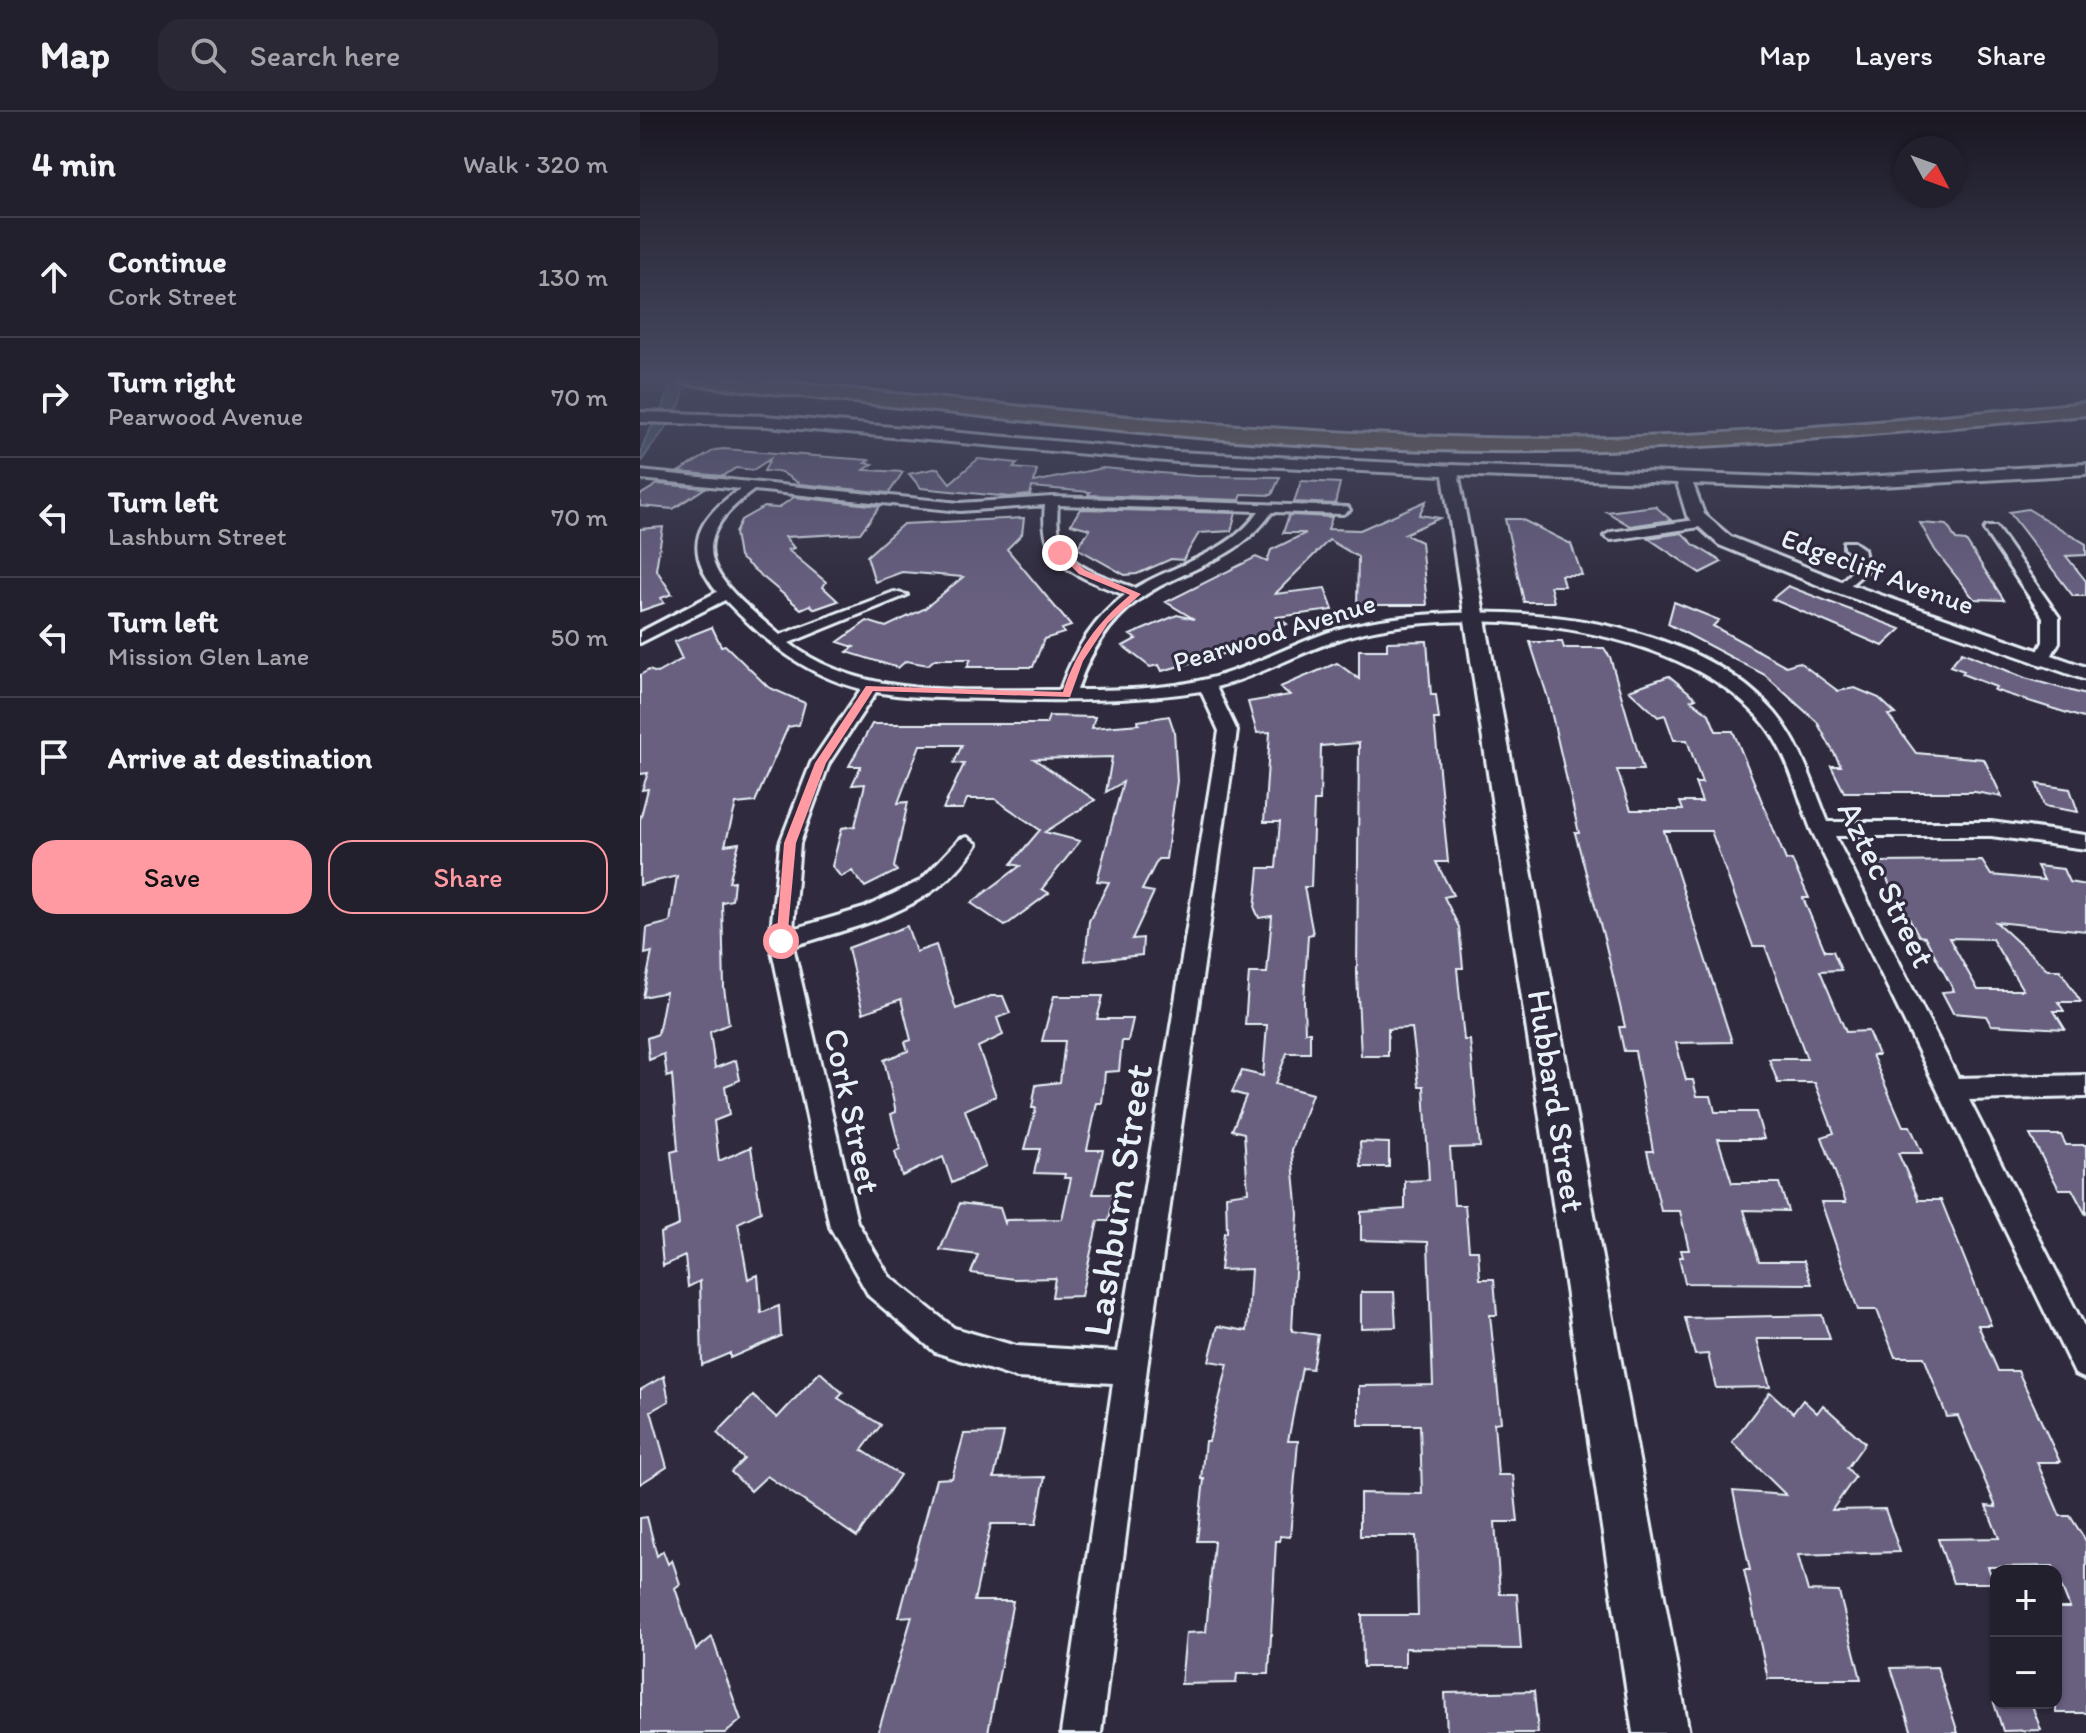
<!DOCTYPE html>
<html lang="en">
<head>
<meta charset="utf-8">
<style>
	body { margin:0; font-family:Itim,sans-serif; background:#2b2836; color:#f1f3f6 }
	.controls { position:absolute; right:24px; bottom:24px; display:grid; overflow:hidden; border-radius:16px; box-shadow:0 2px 6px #0004 }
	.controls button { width:72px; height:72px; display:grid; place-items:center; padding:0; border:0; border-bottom:2px solid #403e4a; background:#23202e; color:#f1f3f6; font:40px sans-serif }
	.compass { position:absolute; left:1254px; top:24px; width:72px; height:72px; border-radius:50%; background:#23202e; box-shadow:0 2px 6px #0004; rotate:131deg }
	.stop { position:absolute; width:24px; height:24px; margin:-18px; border:6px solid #ff9aa2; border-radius:50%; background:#fff }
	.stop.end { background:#ff9aa2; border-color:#fff; box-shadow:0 2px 8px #0008 }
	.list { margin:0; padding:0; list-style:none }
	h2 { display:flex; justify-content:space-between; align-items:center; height:104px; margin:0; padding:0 32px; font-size:34px }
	h2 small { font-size:26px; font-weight:400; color:#a3a3aa }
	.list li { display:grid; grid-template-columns:52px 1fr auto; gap:24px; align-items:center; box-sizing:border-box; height:120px; padding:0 32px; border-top:2px solid #403e4a }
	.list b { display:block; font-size:30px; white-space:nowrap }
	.list p { margin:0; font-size:26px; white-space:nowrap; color:#a3a3aa }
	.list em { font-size:26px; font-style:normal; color:#a3a3aa }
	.actions { display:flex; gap:16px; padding:24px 32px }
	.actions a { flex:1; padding:18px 0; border:2px solid #ff9aa2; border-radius:24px; text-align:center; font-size:28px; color:#ff9aa2 }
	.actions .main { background:#ff9aa2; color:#111 }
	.icon { flex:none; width:44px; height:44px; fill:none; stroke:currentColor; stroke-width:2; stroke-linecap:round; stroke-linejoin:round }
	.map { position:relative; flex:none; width:1446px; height:1621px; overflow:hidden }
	header { display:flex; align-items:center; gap:48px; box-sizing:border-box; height:112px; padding:0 40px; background:#23202e; border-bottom:2px solid #403e4a }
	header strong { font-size:38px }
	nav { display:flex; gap:44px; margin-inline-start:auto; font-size:28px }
	.search { width:560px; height:72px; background:#2b2836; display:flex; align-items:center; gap:20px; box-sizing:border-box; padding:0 28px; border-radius:24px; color:#a3a3aa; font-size:30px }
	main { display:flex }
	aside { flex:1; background:#23202e }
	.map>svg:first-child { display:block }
	.water { fill:#4d6577; stroke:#8b9dab; stroke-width:2 }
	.building { fill:#696180; stroke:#e8f1f8; stroke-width:2; fill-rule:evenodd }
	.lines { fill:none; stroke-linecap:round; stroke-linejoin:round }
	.minor-casing { stroke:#e8f1f8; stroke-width:6 }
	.tertiary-casing { stroke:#e8f1f8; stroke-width:6 }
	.secondary-casing { stroke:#e8f1f8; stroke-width:6 }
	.motorway-casing { stroke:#e8f1f8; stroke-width:6 }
	.minor { fill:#2f2a3d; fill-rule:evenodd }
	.tertiary { fill:#2f2a3d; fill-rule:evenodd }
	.secondary { fill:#2f2a3d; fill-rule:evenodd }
	.motorway { fill:#746b55; fill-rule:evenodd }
	.route { fill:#ff9aa2 }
	.labels { text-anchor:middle; stroke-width:6; stroke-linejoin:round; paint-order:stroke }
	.far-street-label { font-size:28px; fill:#e8f1f8; stroke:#2f2a3d }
	.street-label { font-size:34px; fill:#e8f1f8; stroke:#2f2a3d }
	.near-street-label { font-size:40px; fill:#e8f1f8; stroke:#2f2a3d }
</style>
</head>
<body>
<header>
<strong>Map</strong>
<div class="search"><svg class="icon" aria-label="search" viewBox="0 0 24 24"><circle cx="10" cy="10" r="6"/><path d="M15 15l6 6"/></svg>Search here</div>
<nav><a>Map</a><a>Layers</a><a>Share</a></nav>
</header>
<main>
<aside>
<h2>4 min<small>Walk · 320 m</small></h2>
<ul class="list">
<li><svg class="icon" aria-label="ahead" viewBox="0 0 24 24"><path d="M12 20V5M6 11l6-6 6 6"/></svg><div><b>Continue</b><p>Cork Street</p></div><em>130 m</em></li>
<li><svg class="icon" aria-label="right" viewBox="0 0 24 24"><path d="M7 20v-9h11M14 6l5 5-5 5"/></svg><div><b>Turn right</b><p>Pearwood Avenue</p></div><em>70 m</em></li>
<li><svg class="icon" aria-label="left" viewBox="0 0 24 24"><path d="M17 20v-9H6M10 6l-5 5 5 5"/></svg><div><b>Turn left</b><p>Lashburn Street</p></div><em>70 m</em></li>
<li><svg class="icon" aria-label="left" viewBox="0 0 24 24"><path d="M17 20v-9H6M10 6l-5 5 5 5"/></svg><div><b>Turn left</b><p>Mission Glen Lane</p></div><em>50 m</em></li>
<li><svg class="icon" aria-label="arrive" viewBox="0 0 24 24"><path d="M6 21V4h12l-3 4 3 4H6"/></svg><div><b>Arrive at destination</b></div></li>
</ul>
<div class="actions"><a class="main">Save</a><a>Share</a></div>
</aside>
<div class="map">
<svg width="1446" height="1621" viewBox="0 0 1446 1621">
	<rect width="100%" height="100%" fill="#2f2a3d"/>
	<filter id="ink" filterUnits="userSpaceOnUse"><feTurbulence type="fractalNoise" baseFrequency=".0125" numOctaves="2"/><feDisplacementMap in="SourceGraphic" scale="16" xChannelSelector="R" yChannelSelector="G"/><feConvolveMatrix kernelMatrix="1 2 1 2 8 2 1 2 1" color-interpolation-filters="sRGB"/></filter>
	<g filter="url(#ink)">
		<path class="water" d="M30,266H44C47,303 16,322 0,352C0,318 28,305 30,266Z"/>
		<path class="building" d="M84,337L229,348L225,351L233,352L224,358L263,360L249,381L160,372L141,360L124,359L130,347L113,358L96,356L83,364L38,360L75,338Z
			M338,347L378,351L373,356L397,358L394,370L463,356L555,364L640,365L632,383L602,382L600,388L448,383L450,380L392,375L390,383L370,385L281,376L269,362L298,356L310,371Z
			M661,369L700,371L695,392L654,390Z
			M18,372L65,376L33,397L0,394V383Z
			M154,385L240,394L220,421L145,425L154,436L148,438L186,470L183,475L198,489L175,497L170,493L161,497L99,445L95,421L101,408L124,395L138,396Z
			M786,389L779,403L800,406L764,422L781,430L787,493H735V498L717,497L718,445L689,428L635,482L685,476L693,498L637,505L647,512L598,533L600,537L522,559L519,553L510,555L483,534L496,527L490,523L537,503L554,507L526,490L616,445L627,450L631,438L666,421H643L649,403L692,405L688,417L720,418Z
			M1015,394L1031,408L990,414L967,400Z
			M440,397L596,401L591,419L559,421L543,448L531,447L497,462L485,463L437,436L450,417L431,412Z
			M1388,397L1446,432V443L1426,444L1446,469V484H1433L1369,400Z
			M384,406L382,422L367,437L431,514L422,517L424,521L404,527L393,555H327L331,547H295L288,553L266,549L258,556L207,540L214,535L198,530L227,509L246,515L284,497L323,465L262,460L235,470L227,444L263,412Z
			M865,407H881L931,432L942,463H921L924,474H910L914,490H884Z
			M1280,411L1307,413L1316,428L1326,429L1364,488L1334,487L1295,438Z
			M23,415L16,457L32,482L21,486L24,491L0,499V417Z
			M1042,421L1053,432L1082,450L1060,461L1008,426Z
			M1148,474L1158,478L1261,517L1243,534L1132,487Z
			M1034,490L1079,508L1073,514L1146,554L1159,550L1198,579L1215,576L1239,586L1256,602L1248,603L1276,641L1344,647L1362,685L1335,680H1204L1191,654H1201L1177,610L1125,563L1028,512Z
			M72,515L81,534L85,533L128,575L165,591L159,613L148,615L115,690L96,692L85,733L99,731L89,770L94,769L92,788L82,790L84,876L89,912L70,920L75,956L96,948L100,968L85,974L89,1003L74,1009L79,1049L111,1035L121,1100L98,1111L108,1167L118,1163L121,1201L139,1194L141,1224L90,1246V1241L62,1253L60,1169L48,1175L45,1144L23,1154L20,1121L39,1113L31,1040L38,1038L32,963L27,965L24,942L9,948L7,926L18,922L26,880L3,885L12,840L5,842L7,816L30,810L37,764L0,773V708L8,677L2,678L8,661L0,662V563L9,558L17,561L42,547L34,530Z
			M787,529L791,583H796L799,607H794L808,750H796L813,783L804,785L819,815L823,856H817L824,928H830L840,1035L810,1036L814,1093H825L829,1138H838L840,1167H854L857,1203H850L861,1310L854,1311L858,1363H873L878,1410H855L860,1482H877L881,1537L765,1536V1555H723L722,1503H778L776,1424H720V1381L782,1382L780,1313H719V1274L793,1273L788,1130L721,1128V1100L765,1097V1069L789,1068L784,974H779L772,916L748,917V944H721L717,862L719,631L681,634L680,689H674L671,775H664L673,822L668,823L664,889L665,920H670V941H647L635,972L672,982L652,1038L658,1102L652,1219L678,1223L672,1257L662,1256L648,1329H658L650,1425L640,1424V1429H636L629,1562H597L596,1571L541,1572L546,1521L566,1520L574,1429H557L564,1367H561L565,1329H569L588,1252L569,1249L578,1214L607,1219L611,1157L580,1158L584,1121H587L586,1083L608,1080L604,1021L592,1018L606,984L592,980L602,959L623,964L627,913H605L609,861H627L632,804L619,806L615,797L619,756H636L640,710H624L630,620L617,621L608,590L650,583L640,575L697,551L719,567V538H747V530Z
			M890,530H922L924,536H964L970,545L1003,658H977L991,698H1043L1040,690H1062L1055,671H1062L1047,628H1034L1025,603L1018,605L989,578L1029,564L1056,586L1051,588L1069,602L1076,619H1093L1146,748H1152L1169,786H1163L1185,839H1193L1201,858L1180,859L1206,920L1228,919L1238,943H1232L1263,1014H1270L1282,1041H1258L1279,1088H1301L1351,1213H1338L1358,1259H1378L1420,1350H1397L1420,1404H1430L1446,1429V1601H1416V1496H1430L1413,1454L1348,1455L1354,1471H1313L1298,1427L1359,1426L1346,1394L1356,1395L1318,1304L1307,1305L1284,1245H1255L1237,1198H1218L1181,1090H1206L1182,1025L1194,1021L1175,971H1138L1129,947H1167L1125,834H1113L1071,719H1024L1092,930L1036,931L1046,968H1053L1057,984H1071L1075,1000H1116L1124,1027H1078L1092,1071H1139L1148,1099L1104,1098L1119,1149H1164L1172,1172L1045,1171L1039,1145H1043L1041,1138H1049L1040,1099H1021L1007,1039H1013L995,939H984L979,915H985L965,830L935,721H939L908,586Z
			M1322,540L1385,566L1446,583V607L1354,578L1356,575L1322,562L1324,559L1310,554Z
			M409,604L455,605L452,616L499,612L498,609L529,604L534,619L537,669L526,747H518L502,778L514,780L492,827L503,826L502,843L445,849L449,809L469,770L457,769L483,670L466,680L472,645L394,647L455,688L405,720L440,729L402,777L409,781L365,814L331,791L380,754L371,752L400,718L355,687H327L323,697H303L324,652L314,651L322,633H280L258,691L268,690L254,755L257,759L225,775L212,759L201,765L192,754L202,716L215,714L225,672L212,673L221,654H209L232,612H406Z
			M1397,672L1430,677L1438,700L1404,694Z
			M1342,749L1351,763L1404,768L1397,754L1423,757L1429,770L1446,773V819L1356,810L1408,858H1420L1441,890H1418L1424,899H1414L1425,917L1351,913L1346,904L1313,901L1302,880L1314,879L1285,825L1279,824L1262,793H1259L1239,750ZM1309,826L1352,827L1383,878H1338Z
			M267,814L276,840L296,833L316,897L351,884H363L370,901L357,906L363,923L338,935L356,984L325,998L345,1055L312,1071L303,1045L262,1064L255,1040L260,1037L251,1002L256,1000L244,948L268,939L265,930L271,928L261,887L223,901L208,836Z
			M414,884H463L457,907H493L488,929H482L479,959L465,960L462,991H457L447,1038H463L453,1082H474L469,1109H458L441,1184L412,1185L415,1166L374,1167L331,1161L338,1143L300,1138L320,1091L360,1096L365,1111L366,1108L422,1107L431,1066H424L425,1062L394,1061L400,1037H385L396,996H392L396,973L420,970L425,929H402Z
			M1390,1023H1421L1426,1033H1446V1103L1432,1077H1419Z
			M720,1030L749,1031V1055H721Z
			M721,1180H754L756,1215L721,1216Z
			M1182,1203L1190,1227H1117L1130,1275L1076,1276L1068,1242L1055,1243L1045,1206Z
			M180,1260L203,1281L198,1286L241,1313L222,1338L260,1363L217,1425L127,1364L111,1379L91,1360L104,1347L77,1321L113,1284L137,1306Z
			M24,1264L29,1289L11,1299L27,1355L0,1372V1278Z
			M1130,1280L1153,1301L1163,1288L1177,1301L1183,1293L1225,1331L1207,1356L1215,1365L1192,1398L1245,1397L1260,1440L1158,1443L1168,1479L1199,1480L1221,1567H1128L1104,1458H1110L1093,1379L1146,1383L1092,1330Z
			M364,1321L354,1366L405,1365L396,1412H351L334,1489H373L348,1621H238L272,1504L259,1505L296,1367L312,1366L324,1322Z
			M7,1405L17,1444L23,1439L28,1452L32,1448L40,1472L35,1476L56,1538L72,1525L101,1608L86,1621H0V1406Z
			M1297,1555L1318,1621H1272L1251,1556Z
			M894,1579L898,1621H807L805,1581Z
			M1354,1591H1391L1401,1618L1363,1619Z"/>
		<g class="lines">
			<defs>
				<path id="minor" d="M0,359L320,391L412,385L708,395L710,398L703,402L632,400C604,441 563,452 520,474C477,497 452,533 437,578C489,578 544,577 593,559C631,546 667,525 706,515C830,485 1046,496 1135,601C1161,632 1173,673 1188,710H1351L1446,723V737L1351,724H1195L1318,966L1446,963V985L1329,988L1446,1218V1267L1435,1262L1171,717C1157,681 1147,637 1120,607C1037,511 829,492 713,523C666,536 623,563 576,575L597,619L507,1256L461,1621H421L473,1271L376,1266L295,1240L229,1184L190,1115L130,829L140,731L171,651L221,577C164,563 125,529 85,488L0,531V520L77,480C42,436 56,407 100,377L0,367ZM114,378L320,399L405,393C398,454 437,464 485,483C453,507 433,541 420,578C330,577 224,589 149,531L267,483L254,480L140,523C83,474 32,437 114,378ZM418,393L619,399C589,442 537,451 495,476C447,458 412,453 418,393ZM561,579L579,619L478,1240L376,1234L314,1216L249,1164L217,1110L153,834C221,813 298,797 337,732L327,725L320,727L280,769L224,796L153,817L160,731L189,651L236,580C274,587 313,586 352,587C422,589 491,590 561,579Z
					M1062,407L1067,408V414L971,428L964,424L971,420Z
					M1346,415H1356L1419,505V530L1407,552L1401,554L1393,549L1403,530V505L1344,418Z
					M1204,430H1214L1224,437L1228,458L1202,480L1195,476L1214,457L1212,442L1204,436Z"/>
				<path id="tertiary" d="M1446,352V362L1189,377L1053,372L1064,402L1091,425L1209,472L1446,555V568L1195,480L1079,433L1047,404L1037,371L811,363L803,358L811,353L1189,367Z"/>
				<path id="secondary" d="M0,300L126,304L537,340L817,354L1049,1621H993L803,363L537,350L126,314L0,310Z"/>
				<path id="motorway" d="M37,266H101C349,291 595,321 844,326C1045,331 1246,309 1446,291V303C1247,321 1048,341 847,339C580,337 312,299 46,272Z"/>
			</defs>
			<use href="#minor" class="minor-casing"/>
			<use href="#tertiary" class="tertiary-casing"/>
			<use href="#secondary" class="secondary-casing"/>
			<use href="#motorway" class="motorway-casing"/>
			<use href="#minor" class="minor"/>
			<use href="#tertiary" class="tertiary"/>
			<use href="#secondary" class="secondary"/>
			<use href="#motorway" class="motorway"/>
		</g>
	</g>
	<linearGradient id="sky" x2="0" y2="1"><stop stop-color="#1a1722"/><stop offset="0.54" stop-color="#474a62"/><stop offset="1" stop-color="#474a62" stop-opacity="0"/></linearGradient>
	<rect width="1446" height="493" fill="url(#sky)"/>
	<path class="route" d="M417,440H423L445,458L501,482L468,511L443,549L430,585L233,579L186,651L156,731L147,829L141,834L136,832L144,731L175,651L226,574L423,580C436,539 457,511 490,483L439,462Z"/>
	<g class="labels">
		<g class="far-street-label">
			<text transform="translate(1238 459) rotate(20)" y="10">Edgecliff Avenue</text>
			<text transform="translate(634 520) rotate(-17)" y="10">Pearwood Avenue</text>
		</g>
		<g class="street-label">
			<text transform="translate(1247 772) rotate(64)" y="12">Aztec Street</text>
			<text transform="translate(917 989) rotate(81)" y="12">Hubbard Street</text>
			<text transform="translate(213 999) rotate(78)" y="12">Cork Street</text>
		</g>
		<g class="near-street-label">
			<text transform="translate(477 1088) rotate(-81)" y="14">Lashburn Street</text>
		</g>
	</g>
</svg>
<div class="controls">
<button>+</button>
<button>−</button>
</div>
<svg class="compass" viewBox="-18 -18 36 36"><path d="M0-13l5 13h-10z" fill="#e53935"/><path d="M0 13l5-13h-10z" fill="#a3a3aa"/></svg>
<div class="stop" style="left:141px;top:829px"></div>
<div class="stop end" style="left:420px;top:441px"></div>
</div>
</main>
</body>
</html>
